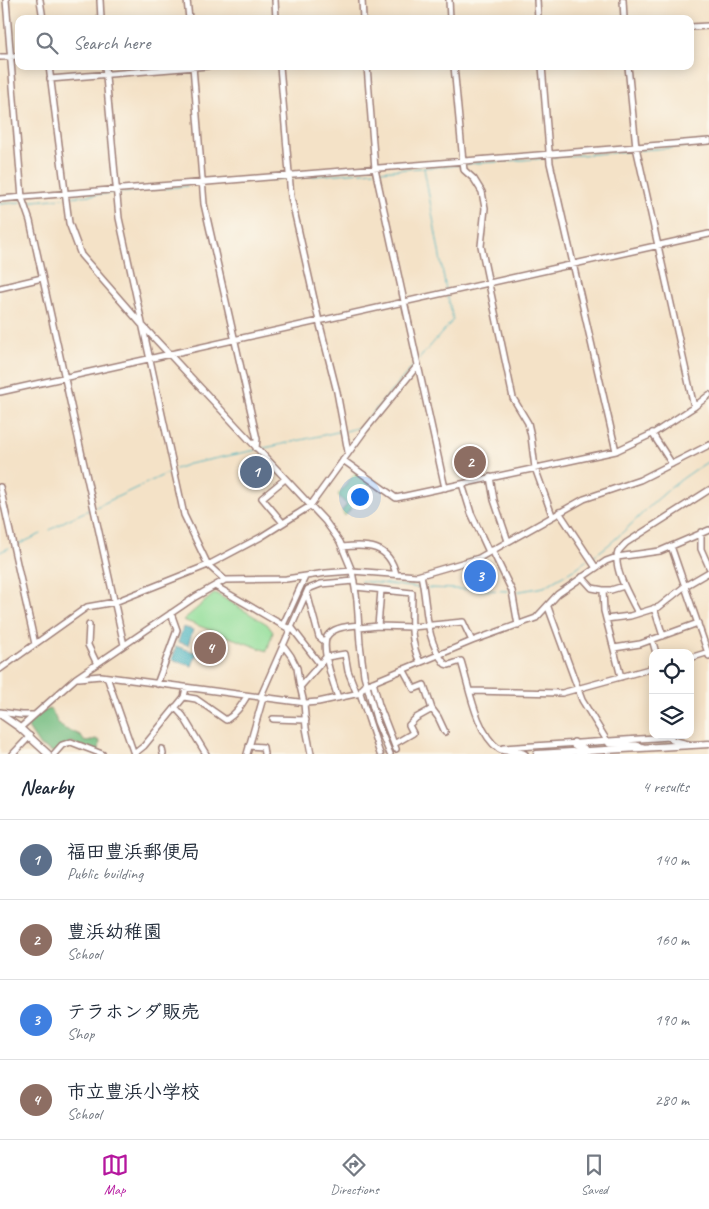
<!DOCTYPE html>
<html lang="en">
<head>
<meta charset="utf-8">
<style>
	body { margin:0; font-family:Caveat,"Klee One",sans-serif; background:#f2f2f3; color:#1f2937 }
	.controls { position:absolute; right:15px; bottom:15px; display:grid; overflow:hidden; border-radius:10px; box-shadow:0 2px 12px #0003 }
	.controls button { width:45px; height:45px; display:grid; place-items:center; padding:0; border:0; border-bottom:1px solid #e0e1e3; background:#fff; color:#1f2937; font:25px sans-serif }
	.you { position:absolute; left:359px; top:496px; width:18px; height:18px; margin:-12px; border:4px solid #fff; border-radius:50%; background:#1a73e8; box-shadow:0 0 0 8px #1a73e833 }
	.badge { display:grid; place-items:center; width:32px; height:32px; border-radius:50%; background:#b5179e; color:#fff; font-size:16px; font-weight:700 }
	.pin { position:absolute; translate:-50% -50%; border:2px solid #fff; box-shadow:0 1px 5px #0006 }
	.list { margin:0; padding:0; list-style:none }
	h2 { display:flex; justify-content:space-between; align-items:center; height:65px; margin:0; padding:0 20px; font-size:21px }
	h2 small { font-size:16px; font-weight:400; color:#747a83 }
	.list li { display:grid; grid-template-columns:32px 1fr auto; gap:15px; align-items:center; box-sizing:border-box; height:80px; padding:0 20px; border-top:1px solid #e0e1e3 }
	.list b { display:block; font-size:19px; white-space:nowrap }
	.list p { margin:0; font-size:16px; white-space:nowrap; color:#747a83 }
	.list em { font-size:16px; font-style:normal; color:#747a83 }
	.icon { flex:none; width:28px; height:28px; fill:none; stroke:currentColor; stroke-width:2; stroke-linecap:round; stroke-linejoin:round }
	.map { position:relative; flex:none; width:709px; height:754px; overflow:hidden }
	.search { position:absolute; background:#fff; box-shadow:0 2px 12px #0003; left:15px; right:15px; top:15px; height:55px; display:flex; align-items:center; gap:12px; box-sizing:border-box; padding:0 18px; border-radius:10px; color:#747a83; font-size:19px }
	.sheet { height:385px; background:#fff }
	nav { display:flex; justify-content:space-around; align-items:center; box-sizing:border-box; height:70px; border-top:1px solid #e0e1e3; background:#fff; font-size:14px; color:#747a83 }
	nav a { display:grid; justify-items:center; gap:2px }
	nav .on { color:#b5179e }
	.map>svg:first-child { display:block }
	.green { fill:#93de9a; stroke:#6e7e62 }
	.forest { fill:#76bd82; stroke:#606e56 }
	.water { fill:#40afbc; stroke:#456774 }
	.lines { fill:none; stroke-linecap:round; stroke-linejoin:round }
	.stream { stroke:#40afbc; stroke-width:1 }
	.minor-tunnel { stroke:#d2bba8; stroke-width:5; stroke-dasharray:5 2.5; stroke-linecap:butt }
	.minor-casing { stroke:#9f8079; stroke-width:8 }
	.major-casing { stroke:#9f8079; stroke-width:9 }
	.minor { stroke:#fff; stroke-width:5 }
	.major { stroke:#fff; stroke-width:6 }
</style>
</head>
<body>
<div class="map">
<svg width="709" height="754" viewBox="0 0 709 754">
	<rect width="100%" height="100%" fill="#fbf7ec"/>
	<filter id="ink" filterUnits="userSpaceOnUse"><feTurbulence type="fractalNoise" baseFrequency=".02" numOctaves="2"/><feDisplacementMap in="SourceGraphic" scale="10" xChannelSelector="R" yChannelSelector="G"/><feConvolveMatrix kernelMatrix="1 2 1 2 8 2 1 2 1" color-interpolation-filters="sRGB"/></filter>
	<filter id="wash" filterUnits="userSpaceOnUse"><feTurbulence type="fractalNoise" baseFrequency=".0096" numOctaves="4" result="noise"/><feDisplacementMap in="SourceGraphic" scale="20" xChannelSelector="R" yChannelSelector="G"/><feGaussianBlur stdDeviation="1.12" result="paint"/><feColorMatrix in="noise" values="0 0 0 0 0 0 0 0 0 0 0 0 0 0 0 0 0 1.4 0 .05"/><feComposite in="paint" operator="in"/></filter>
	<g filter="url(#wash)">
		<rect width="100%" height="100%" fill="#f4e2c7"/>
		<path class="green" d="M356,472L370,484L345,516L342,511L347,505L338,495Z
			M215,593L267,624L273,632L267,651L183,620Z"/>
		<path class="forest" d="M49,709C55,713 54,717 58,723C64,731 73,731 80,735C82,737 83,740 85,742L96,739L100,741L99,750L93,751L71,742L55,753L40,746L28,728L31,718Z"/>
		<path class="water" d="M183,627L193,630L188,645L178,642Z
			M176,646L197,653L192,666L172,660Z"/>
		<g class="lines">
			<path class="stream" d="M640,150L709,145
				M553,157L636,151
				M466,164L549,158
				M424,168L446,290
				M378,171L462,165
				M291,178L374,171
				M269,180L287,178
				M119,193L187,186
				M67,197L115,193
				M25,202L63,198
				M0,204L21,202
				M419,359L453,320L447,293
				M346,431L360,427L415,364
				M260,449L342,431
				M175,469L189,464L256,450
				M96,507L172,471
				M50,530L65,521L93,508
				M17,545L41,534
				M0,552L9,548
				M592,557C617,541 637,517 659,498C674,484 691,472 709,461
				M361,581L421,588
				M428,588L508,591
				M515,592L544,587L575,569L588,559"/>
		</g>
	</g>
	<g filter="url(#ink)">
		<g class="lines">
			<path class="minor-tunnel" d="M382,754L396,749"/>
			<defs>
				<path id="minor" d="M6,0L22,198L30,221L124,645
					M40,0L43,19
					M100,0L101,19
					M187,0L189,19
					M275,0L276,19
					M362,0L363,19
					M449,0L450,19
					M537,0L538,19
					M623,0L624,19
					M690,27L709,26
					M0,57L19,56
					M49,66L69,223L81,255L143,326L325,521L340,542L352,571L357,600L360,644L364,675L377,722L390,754
					M105,66L119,218L184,515L208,565L225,580
					M193,66L204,204L257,439L256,448
					M280,66L291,197L319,321L337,392L348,452
					M367,66L375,169L445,488
					M454,66L463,162L464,170L474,179L482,192L485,208L481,246L513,398L528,423L531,436L535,468L552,515
					M542,66L550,163L616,451
					M628,66L636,147L694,407
					M50,79L207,66
					M0,199L709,141
					M0,288L42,278
					M0,392L709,234
					M652,433L672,464
					M343,460L396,498L616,451L654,433L694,407L709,395
					M490,477L494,500L508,541
					M462,484L471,513L489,552
					M0,487L35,644
					M559,512L596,568
					M283,523L262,498L285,479
					M701,532V549L709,567
					M671,546L709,656
					M342,547C368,544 389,545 396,574
					M492,550L512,591L518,625
					M421,575C428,605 424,639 445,664L449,665L461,661C469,686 476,733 499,749C506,754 517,749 525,754
					M582,577L592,588L603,590
					M215,586L291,630
					M356,587L412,593C412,617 409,641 420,662
					M307,593L319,637L324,641
					M548,607L582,700L609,744L636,745L643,747
					M654,608L663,636
					M638,613C631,599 612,568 618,552C620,549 623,546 626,543L709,490
					M606,619L630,616L659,607L685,586L709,572
					M89,625L88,645L97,664
					M283,625L305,577
					M378,626L381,590
					M292,628L319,663
					M359,628L378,626L412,627L463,622L472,641
					M652,639L656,653
					M283,645L291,656L297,668L299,682L304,703L306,728L311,754
					M614,648L640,644L698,623
					M327,657L345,654L348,671L357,694
					M690,658L709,652
					M0,669L87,607L115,602L208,565L261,537L310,506L365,430L418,365
					M403,669L414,689L424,685L432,709L438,717L445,732
					M107,677L134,754
					M621,677L604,611L603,590H611L624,586
					M79,678L101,676L306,703L318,702L360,693
					M373,682L379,705L396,749
					M157,684L177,630L171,613
					M300,687L327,656
					M471,691L562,693L653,668
					M184,697L196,699L226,720C236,714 241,706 247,696
					M260,698L308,589L321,584L354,581
					M338,698C334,684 318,644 329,634C336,627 349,626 359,625
					M175,707L183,716L206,754
					M0,712L21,715H34
					M273,719L306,720
					M20,728L76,678L195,597L225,580L286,579L326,573L352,571L417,576L479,558L584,499L640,480L709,445
					M670,735L672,740L688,744
					M574,742V746L584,748L586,751
					M394,744L413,733L409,725L416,718L432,709
					M249,746L263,747L264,754
					M503,748L670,737
					M162,749L163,754
					M13,754L30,736
					M54,754L62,745L71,742L102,754
					M134,754L144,746L184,697L186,688
					M247,754L263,698
					M380,754L360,693L362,689L366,685L472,641L536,618L558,594L606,561L617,557L660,551L709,530"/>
				<path id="major" d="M0,714L20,728L48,754
					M537,754L709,744"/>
			</defs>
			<use href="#minor" class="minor-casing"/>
			<use href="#major" class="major-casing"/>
			<use href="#minor" class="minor"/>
			<use href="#major" class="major"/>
		</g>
	</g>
</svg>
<div class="controls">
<button><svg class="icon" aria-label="locate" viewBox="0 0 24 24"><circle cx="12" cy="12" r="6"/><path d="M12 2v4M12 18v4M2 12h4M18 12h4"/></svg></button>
<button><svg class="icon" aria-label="layers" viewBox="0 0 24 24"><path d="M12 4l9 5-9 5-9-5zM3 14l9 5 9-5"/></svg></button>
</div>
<div class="you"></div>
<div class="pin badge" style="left:256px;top:472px;background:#5c6f8a">1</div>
<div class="pin badge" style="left:470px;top:462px;background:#8d6e63">2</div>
<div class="pin badge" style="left:480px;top:576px;background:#3f7fe0">3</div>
<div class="pin badge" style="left:210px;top:648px;background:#8d6e63">4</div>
<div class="search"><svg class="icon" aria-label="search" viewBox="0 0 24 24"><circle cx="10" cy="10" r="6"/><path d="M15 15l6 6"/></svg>Search here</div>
</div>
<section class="sheet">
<h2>Nearby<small>4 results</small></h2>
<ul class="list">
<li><span class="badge" style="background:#5c6f8a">1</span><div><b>福田豊浜郵便局</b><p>Public building</p></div><em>140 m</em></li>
<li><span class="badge" style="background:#8d6e63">2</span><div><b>豊浜幼稚園</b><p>School</p></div><em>160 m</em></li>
<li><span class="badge" style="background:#3f7fe0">3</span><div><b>テラホンダ販売</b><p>Shop</p></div><em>190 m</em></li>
<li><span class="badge" style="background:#8d6e63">4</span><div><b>市立豊浜小学校</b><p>School</p></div><em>280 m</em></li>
</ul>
</section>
<nav>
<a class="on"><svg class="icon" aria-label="map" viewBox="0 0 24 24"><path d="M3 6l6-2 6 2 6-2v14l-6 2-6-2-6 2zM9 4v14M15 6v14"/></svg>Map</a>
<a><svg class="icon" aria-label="directions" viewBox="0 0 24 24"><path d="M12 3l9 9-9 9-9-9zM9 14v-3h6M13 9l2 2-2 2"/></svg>Directions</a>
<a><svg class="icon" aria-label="saved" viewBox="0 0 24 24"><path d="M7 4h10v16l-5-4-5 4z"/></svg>Saved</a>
</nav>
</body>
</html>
